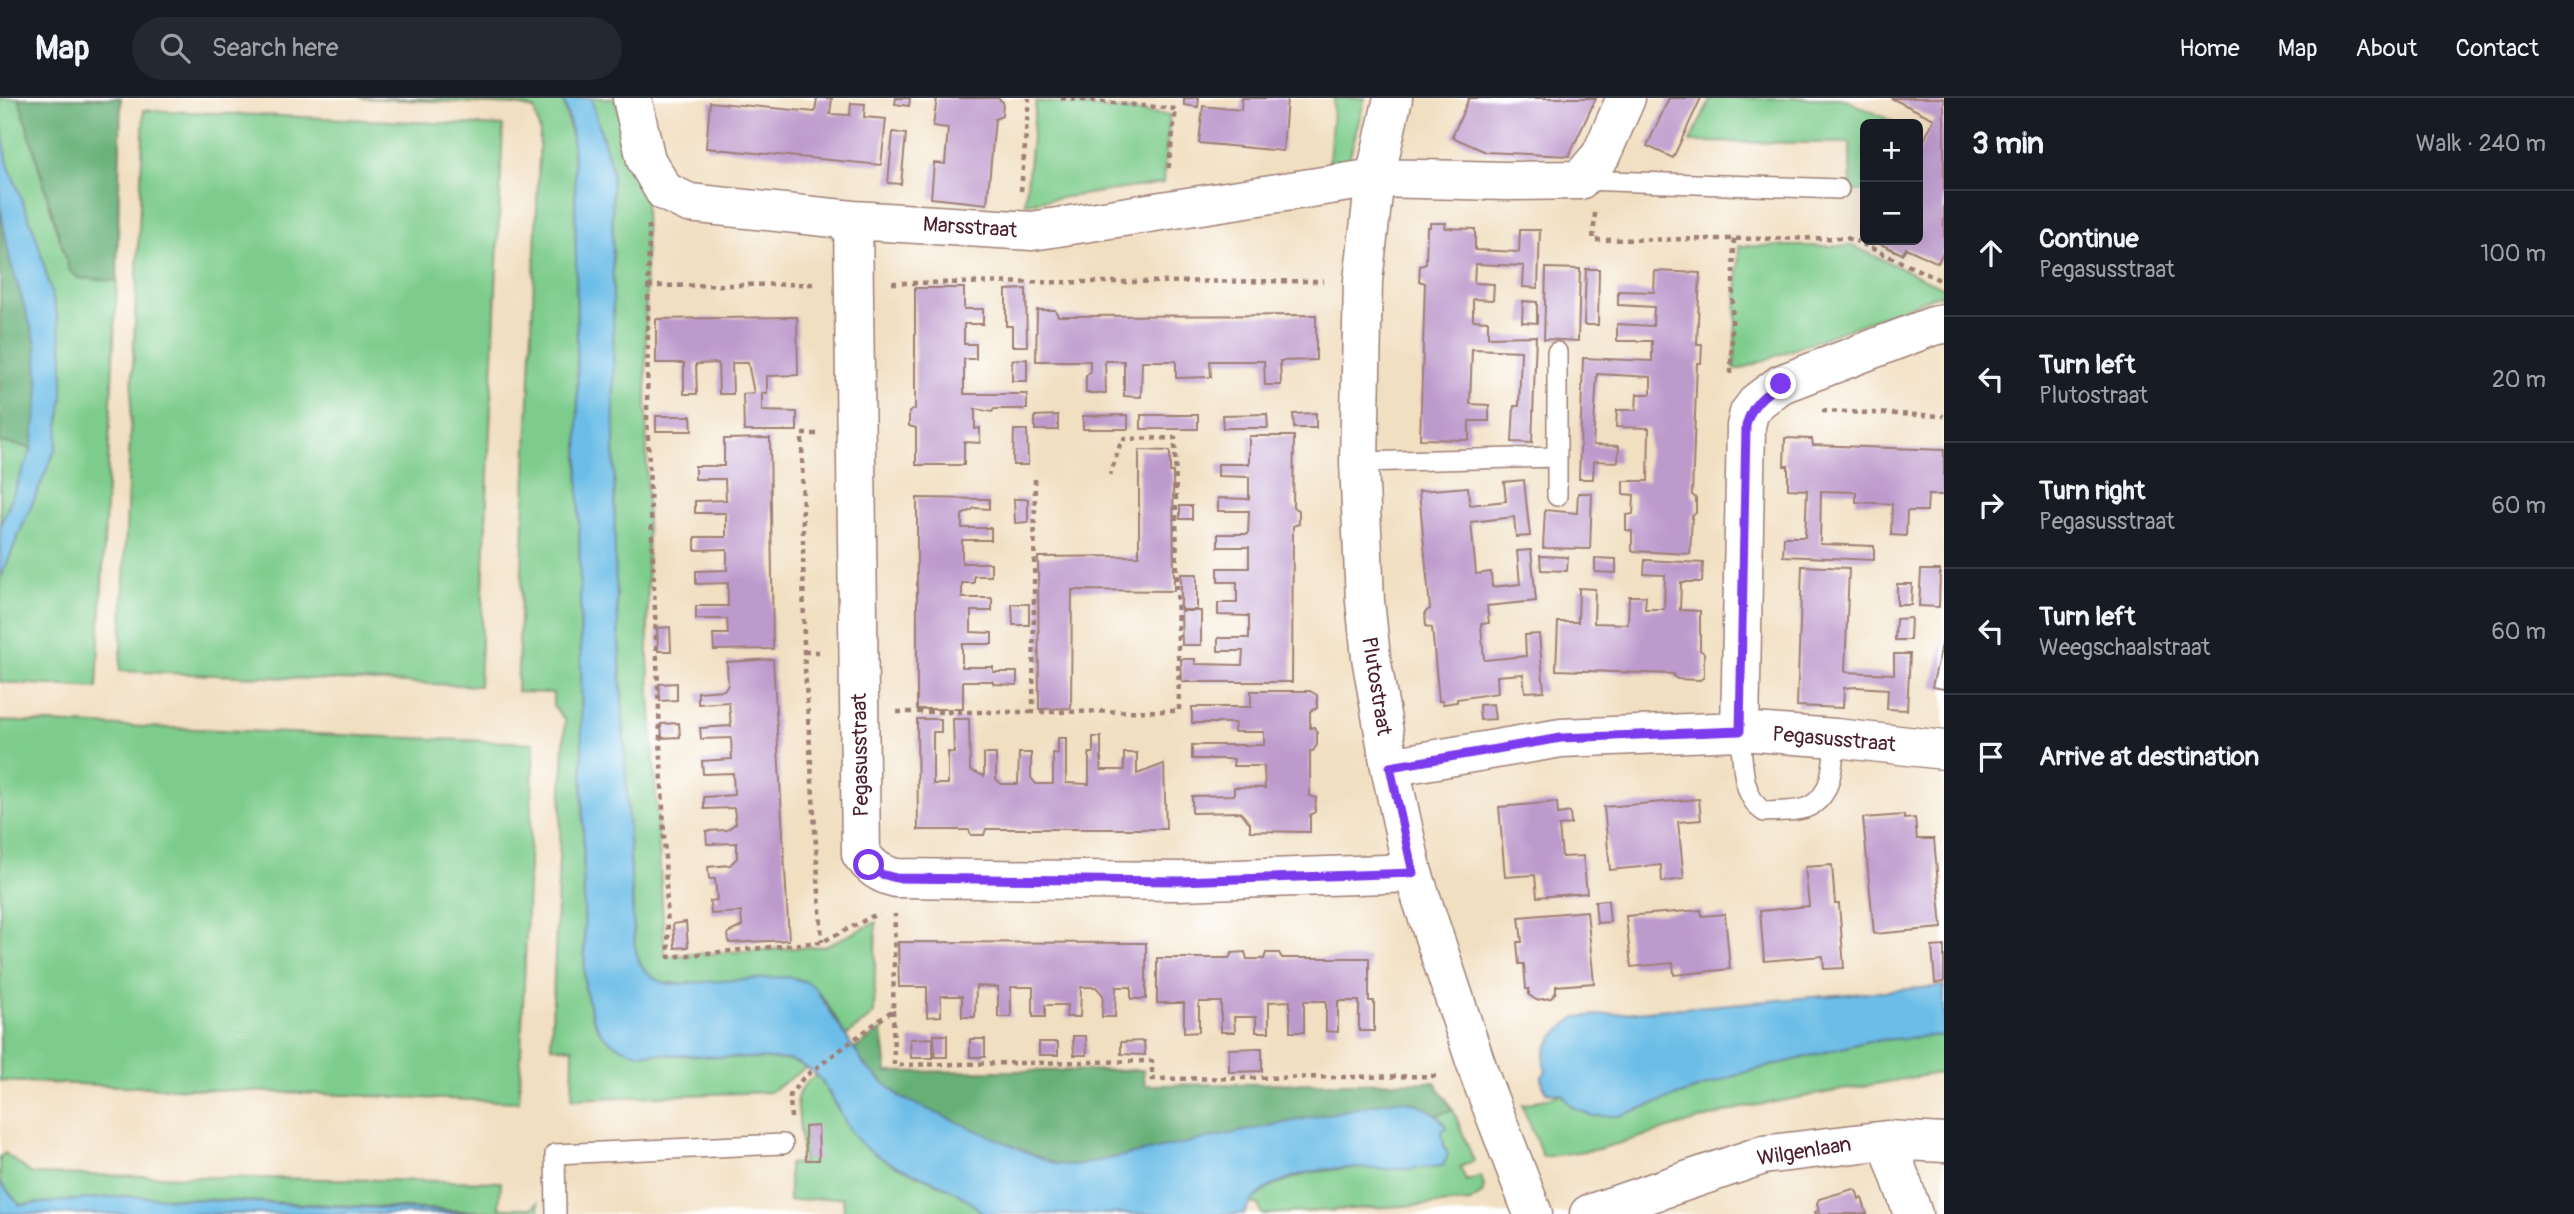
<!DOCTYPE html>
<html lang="en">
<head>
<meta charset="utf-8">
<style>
	body { margin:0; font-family:Pangolin,sans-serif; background:#242831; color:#f1f3f6 }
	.controls { position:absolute; right:21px; top:21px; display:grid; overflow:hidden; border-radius:10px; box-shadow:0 7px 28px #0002 }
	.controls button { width:63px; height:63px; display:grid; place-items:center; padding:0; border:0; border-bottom:2px solid #363941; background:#171b24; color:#f1f3f6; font:35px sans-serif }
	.stop { position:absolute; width:21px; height:21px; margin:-16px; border:5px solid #7c3aed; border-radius:50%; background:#fff }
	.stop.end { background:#7c3aed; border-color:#fff; box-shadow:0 2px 7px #0008 }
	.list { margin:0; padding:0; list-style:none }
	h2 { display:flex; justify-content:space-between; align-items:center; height:91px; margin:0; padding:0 28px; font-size:30px }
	h2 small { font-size:23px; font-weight:400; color:#9ea1a6 }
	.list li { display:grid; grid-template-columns:46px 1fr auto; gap:21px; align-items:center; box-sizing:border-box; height:126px; padding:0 28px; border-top:2px solid #363941 }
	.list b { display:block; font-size:26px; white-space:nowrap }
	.list p { margin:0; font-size:23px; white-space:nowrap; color:#9ea1a6 }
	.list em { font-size:23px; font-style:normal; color:#9ea1a6 }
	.icon { flex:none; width:38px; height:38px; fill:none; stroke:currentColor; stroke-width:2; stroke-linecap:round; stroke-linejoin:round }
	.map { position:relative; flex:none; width:1944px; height:1116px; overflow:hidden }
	header { display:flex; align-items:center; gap:42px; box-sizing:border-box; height:98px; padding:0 35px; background:#171b24; border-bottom:2px solid #363941 }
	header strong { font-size:33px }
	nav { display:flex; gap:38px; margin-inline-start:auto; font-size:24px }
	.search { width:490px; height:63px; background:#242831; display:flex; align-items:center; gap:18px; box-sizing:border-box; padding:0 24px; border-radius:38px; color:#9ea1a6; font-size:26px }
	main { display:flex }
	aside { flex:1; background:#171b24 }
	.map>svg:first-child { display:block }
	.green { fill:#7dcc8b; stroke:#64765b; stroke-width:2 }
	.forest { fill:#66b077; stroke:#586851; stroke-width:2 }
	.water { fill:#6cbde7; stroke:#5b6e89; stroke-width:2 }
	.building { fill:#bd9acc }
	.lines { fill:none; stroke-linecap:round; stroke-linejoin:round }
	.service-casing { stroke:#9e7f76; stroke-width:22 }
	.minor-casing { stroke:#9e7f76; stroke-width:41 }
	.path { stroke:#9e7f76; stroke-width:4.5; stroke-dasharray:5 5; stroke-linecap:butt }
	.service { stroke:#fff; stroke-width:19 }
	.minor { stroke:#fff; stroke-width:38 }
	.route { stroke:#7c3aed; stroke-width:9 }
	.labels { text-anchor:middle; stroke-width:5; stroke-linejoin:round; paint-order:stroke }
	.street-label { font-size:21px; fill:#4a1f2b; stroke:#fff }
</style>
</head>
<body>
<header>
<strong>Map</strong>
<div class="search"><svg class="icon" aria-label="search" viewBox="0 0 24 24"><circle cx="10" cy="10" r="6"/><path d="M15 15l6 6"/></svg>Search here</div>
<nav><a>Home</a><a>Map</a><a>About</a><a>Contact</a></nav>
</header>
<main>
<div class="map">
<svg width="1944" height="1116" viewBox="0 0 1944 1116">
	<rect width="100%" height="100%" fill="#fff"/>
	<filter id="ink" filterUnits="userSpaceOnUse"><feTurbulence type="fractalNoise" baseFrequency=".0143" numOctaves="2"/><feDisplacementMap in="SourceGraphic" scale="14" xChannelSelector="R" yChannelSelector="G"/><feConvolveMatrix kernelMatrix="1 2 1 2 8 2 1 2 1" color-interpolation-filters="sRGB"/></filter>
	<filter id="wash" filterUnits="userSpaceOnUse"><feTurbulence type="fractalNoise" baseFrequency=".00686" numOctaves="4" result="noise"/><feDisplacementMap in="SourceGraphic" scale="28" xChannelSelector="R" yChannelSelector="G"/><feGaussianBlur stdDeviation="1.57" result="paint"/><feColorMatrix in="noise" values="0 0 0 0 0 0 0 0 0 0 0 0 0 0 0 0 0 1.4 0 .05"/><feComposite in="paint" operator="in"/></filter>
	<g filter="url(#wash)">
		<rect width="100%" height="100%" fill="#f1dfc1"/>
		<path class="green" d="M0,0H19L58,137L78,180L117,183L97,590L0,584V481L56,350L57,217L37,141L8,66L0,21Z
			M361,0L563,1L572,41L575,80L585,890C594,928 597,944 638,955L790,962L807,969L770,994L572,1001L573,950L551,948L565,622L553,608V595L517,594L540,34L534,11L517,7Z
			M591,0H614L645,93L648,558L665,858L826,848L876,824L874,916L846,938C831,914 820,882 788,879C762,881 674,891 654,882C643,876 639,867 635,856L615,465L612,72Z
			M1334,0H1365L1349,61L1329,64Z
			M1711,0H1842L1898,26H1865V93H1851L1850,45L1690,44Z
			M1036,3L1170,17L1163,85L1025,105Z
			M144,12L503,28L479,588L120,573Z
			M1739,148H1853L1944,190V195L1741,271H1734Z
			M0,344L32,350L0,428Z
			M0,623L534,645L519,1004L0,983Z
			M1944,937V974L1741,1010L1599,1051L1543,1059L1522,1007L1562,996L1572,1009L1619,1018L1743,975L1869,943Z
			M817,977C831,997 849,1036 866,1049C902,1079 950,1080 983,1116H844L843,1099L789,1103V1066L803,1065L797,999L806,984Z
			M1453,1012L1474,1063L1460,1069L1466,1083L1481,1078L1484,1088L1482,1096L1470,1104L1270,1116H1261L1259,1107L1248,1105L1271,1088L1308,1075L1347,1070L1398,1071L1443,1068L1447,1054C1440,1042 1445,1028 1437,1016Z
			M5,1055L32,1076L501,1084L499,1110H532L538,1104L539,1116L123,1098L19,1107L0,1084V1059Z"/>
		<path class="forest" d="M19,0H121L117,183L78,180L69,172Z
			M0,108L10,162L36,245L39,294L32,350L0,344Z
			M882,932L887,974L1143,972L1145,987L1435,984L1453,1012L1435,1017L1418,1006L1396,1002L1135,1056L1065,1069L1005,1047L901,1000L865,968L854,951Z"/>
		<path class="water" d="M562,0H591L612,72L615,465L634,838C636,864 643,880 670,886L788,879L807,884L815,890L865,968L901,1000L1055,1066L1079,1067L1396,1002C1415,1003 1440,1013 1446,1030L1442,1032L1444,1049L1448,1057L1443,1068C1429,1069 1414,1071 1399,1071C1383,1072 1366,1070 1350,1070C1315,1070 1259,1081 1244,1116H983C950,1080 903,1078 866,1050C835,1025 835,975 790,962L638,955C597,944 594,928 585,890L575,80C573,54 573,25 562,0Z
			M0,21L8,66L37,141L57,217L63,256V299L56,350L0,481V428L32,350L39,294L36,245L10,162L0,108Z
			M1944,888V937L1869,943L1743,975L1619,1018H1592L1572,1009L1562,996L1546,994L1541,980L1546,973C1536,951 1560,931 1576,919Z
			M0,1084L20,1107L123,1098L503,1116H0Z"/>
		<g id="blocks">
			<path class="building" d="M817,0H832L830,16L850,17L851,5L865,6L864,19L886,21L881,67L706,50L710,4L815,14Z
				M896,0H910L909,8L895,6Z
				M937,0H997L1003,4L1002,18L995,21L987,106L931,100L934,65L945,66L948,30L933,28Z
				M1184,0H1199L1198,9L1184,7Z
				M1242,0H1287L1283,53L1199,45L1203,8L1241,12Z
				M1469,0H1596L1569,58L1486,54L1452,39Z
				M1669,0H1701L1673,60L1647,48Z
				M1891,0H1944V152L1938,165L1906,150L1902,156L1876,144L1877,142H1918V55L1934,21Z
				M893,34L906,36L901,86L888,85Z
				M1430,125H1446L1445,130L1475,131V152L1519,154L1520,132H1540L1538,190L1523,189L1524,168L1475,166V168L1474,185L1494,186L1493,202L1473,201V222L1488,223V239L1536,238L1532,345L1512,344L1514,308H1519L1521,253L1472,251L1470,306L1489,307V323H1469V342L1420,341L1425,185L1419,183L1420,168L1426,166L1427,129H1430Z
				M1546,170L1580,171L1578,243L1544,241Z
				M1586,171H1599L1598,227H1584Z
				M1655,173L1700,175L1697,246H1702L1701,265H1697L1692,397L1696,400V415L1692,418L1690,456L1632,453V433L1626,432V417L1633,416L1634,397L1623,396V383H1648L1649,330L1616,329L1617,312H1636L1637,296H1651V279L1597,276L1593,347L1619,348L1618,364L1594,363L1593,381H1579L1583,260L1652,263V243H1617V226L1653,228L1654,209L1618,207V193L1654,194Z
				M915,190H964V211H983V226H964V246H976V261H964V296H1027V311H994L992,314L975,311V331L980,330V345L964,344V367H916V330L909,328V314L915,311Z
				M1026,191L1027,248H1012V228H1006V192Z
				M1523,203L1537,204V225L1522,224Z
				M1037,212H1055L1058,218L1316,217V262L1280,263L1281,287H1265L1264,263H1210L1211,279L1176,280V263H1142L1141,299L1124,298V263H1105L1106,295H1086V278L1090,274V263H1036Z
				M797,219L798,277L767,278V295H762V313L797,314V333H744L743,296L754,295L748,265H732L733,296H719L718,265L696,266L697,296H684V265H656V221Z
				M1027,261V283H1012V262Z
				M1316,315V330H1294L1293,316Z
				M1267,316L1268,330H1223L1222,317Z
				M1058,317V332H1035V318Z
				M1128,317V331H1083V318Z
				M1141,317H1198V331H1141Z
				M656,318H691L692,333H656Z
				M1014,332H1027L1028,367H1013Z
				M1249,338H1294L1293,409L1299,412V426L1293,428L1292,584H1182L1181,561H1195V566L1242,567L1243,553H1218V540H1249V518L1218,517V505H1237V484H1218V470H1249V449H1218V436H1248L1249,413H1218V400L1249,401V379L1218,378V366H1249Z
				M770,340L773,551L714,552L713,536H728L727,521H696V508H728V485L696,486V473L727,472V451L695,452V439H726V415H695V403L726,402L725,381H695V368H724V341Z
				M1785,340L1812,341L1813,347L1944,352V397H1928L1927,413H1907L1906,438L1891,437L1892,406L1856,404V394L1821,393L1820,446L1874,448V462L1783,458L1784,439H1805L1807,392L1788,391V368H1784Z
				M1139,352L1170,353V374H1173L1174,493L1072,492L1071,610L1039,611L1038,459L1139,458Z
				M1524,382L1530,438L1516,439L1514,419L1471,424L1476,476L1491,474L1492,489L1520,486L1517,453L1531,452L1536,503L1487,508L1489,525L1481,526L1484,562L1526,558L1525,537L1539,536L1544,593L1525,594L1523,576L1497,578L1498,595L1457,601V604L1443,606V603H1439L1432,530L1426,528L1425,514L1430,511L1419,393L1468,389L1470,407L1506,403L1504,384Z
				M1578,395H1592L1590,451L1543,450L1545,412L1577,415Z
				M917,400L989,401V411L975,410L962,417V430H991V442H962V465H991V478H974V485H962V500H992V513H971V534L992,535V546H962V569H993V574H1017V587L994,586L992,583H963V611H917Z
				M1014,401H1028V424L1015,425Z
				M1180,408H1192V421H1180Z
				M1540,458L1568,459L1567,473L1541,472Z
				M1595,460L1616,461V475L1595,474Z
				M1645,462L1703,465L1702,484H1681L1680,512L1700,513V552L1704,555V579L1700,582L1677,581L1674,578V576L1556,572L1558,524H1578L1579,490L1595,491L1594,525L1628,526L1629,498H1646L1645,511H1664L1665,477L1644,476Z
				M1802,468L1849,470L1845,574L1894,576V556H1910L1907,612L1887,611L1888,591L1856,589L1844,590L1843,610L1797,608Z
				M1921,472H1940L1939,509L1919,508Z
				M1181,476H1197V512H1181Z
				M1897,486H1912L1911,507H1897Z
				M1012,506H1029V527H1013Z
				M1181,513H1201V547H1182Z
				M1911,520L1910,542H1895L1896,521Z
				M670,529L671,553H658L657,530Z
				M1943,542H1944V591L1932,589Z
				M773,561L789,842L729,845L728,835L742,828L741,814L711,816L710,803L717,802L715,781H709L708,769L730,767L737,760V745L707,746L706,733L727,732L736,725L734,710L704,711V699L734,697L733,675L703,676L702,663L732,661L731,640L701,641L700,630L731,628L729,604L698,606V594L724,592L728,587L727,564Z
				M677,585V602L660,603L659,586Z
				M1251,593H1310L1317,597V610L1310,613V630L1314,629L1317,635V647L1313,653H1310V698L1316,700L1315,714L1310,717V734L1250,733V725L1240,714L1192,715V698L1234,697V689L1265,690L1264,668H1233L1234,661H1192V647H1264V634H1234L1235,625H1192V609H1251Z
				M1493,606L1495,621L1480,622L1479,607Z
				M917,621H941V634H933V686H948V654L954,655L953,621H969L970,672L984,678V656H996V681L1001,686H1018L1019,655H1031V680L1036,686H1053V655L1058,656V640H1066V685L1089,686V655H1093V639H1101V672H1124V655H1137V676L1164,666L1166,731H986L984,737H971L969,732H918Z
				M679,625L680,639L662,640L661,626Z
				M1699,701L1701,722L1678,724L1684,781L1662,784L1661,767L1610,772L1604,709Z
				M1557,704L1558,716L1570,714L1571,726L1559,728L1562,759L1583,758L1587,795L1537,799L1535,777L1505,779L1499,709Z
				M1904,717V721L1915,720L1917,741H1934L1942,830L1874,836L1863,720Z
				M1832,767L1835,806H1839L1844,870L1824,871L1823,858L1764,863L1760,813L1809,808L1805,769Z
				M1608,802L1610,824L1597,825L1595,803Z
				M1701,812L1702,818L1725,816L1730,871L1674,877L1673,865L1631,869L1626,818Z
				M1587,813L1594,885L1556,888V894L1551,900L1536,902L1529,897V891H1526L1524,866H1519L1517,844H1522L1519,819Z
				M686,824L688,849L675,850L673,826Z
				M898,844L1146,845V901H1131V889H1116L1115,919H1102L1103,897L1096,889H1081L1080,919H1066L1067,907H1045V919H1033V889H1011V919H998V889L976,888L975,919H962V898H941V918L927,919V889H899Z
				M1944,848V884L1935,885L1932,849Z
				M1245,854L1247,861H1264L1266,855H1279L1282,860H1369V903H1374V933H1359V903H1338V934L1326,933V903H1304V934H1290V903L1269,904V934H1256V919H1234L1235,934H1221V904H1199V934L1184,935V905H1157V860H1229L1232,855Z
				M934,937H947V959H935Z
				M1073,938H1086L1087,957H1074Z
				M933,940V960H911L910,941Z
				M970,941H985V959H970Z
				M1144,943L1145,957L1121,956V944Z
				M1039,944H1058V957H1039Z
				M1262,950V973L1229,974V951Z
				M818,1028L819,1062H806L805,1029Z
				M1853,1091L1857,1094L1859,1101L1862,1100L1867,1116H1816L1815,1114L1819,1113L1817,1105L1819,1101Z"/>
		</g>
	</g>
	<g filter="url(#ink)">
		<use href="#blocks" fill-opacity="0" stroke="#9e7f76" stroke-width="2"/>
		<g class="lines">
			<defs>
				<path id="service" d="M1581,82L1839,91
					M1359,364L1557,359
					M1557,398V254
					M1740,633C1743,660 1740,697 1764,714C1777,713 1797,714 1808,709C1834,698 1832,663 1836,640
					M556,1116L555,1056L783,1046"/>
				<path id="minor" d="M632,0L646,62L664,93L689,105L853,122L1032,133L1375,80L1507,83L1580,82L1601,57L1626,0
					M1393,0L1375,80L1363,183L1359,364L1365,503L1371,559L1390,669L1413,775L1480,978L1533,1116
					M853,122L861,756C871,769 879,776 896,780L1179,783L1413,775
					M1740,633L1746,328L1749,315L1758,303L1781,286L1933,228L1944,226
					M1390,669L1561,640L1740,633L1836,640L1944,652
					M1887,1042L1913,1116
					M1589,1116L1763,1057L1887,1042L1944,1045"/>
			</defs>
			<use href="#service" class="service-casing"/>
			<use href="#minor" class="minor-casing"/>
			<path class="path" d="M1061,0L1176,11L1168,74
				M1021,93L1029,0
				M1595,115L1593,142L1847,140L1858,144
				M649,127L647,317L669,859L822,844L879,815
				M1865,130L1858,144L1944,184
				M892,185L1324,183
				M648,188L817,186
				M1731,276L1734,141
				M1822,313L1944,318
				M817,336H802L804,554L822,844
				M1035,381L1033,614L1179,613L1175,340L1122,341L1110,377
				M804,554H820
				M897,614H1033
				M893,912L894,967L1152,963V981L1440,978
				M791,1020L790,997L803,980L893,912L895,816"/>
			<use href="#service" class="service"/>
			<use href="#minor" class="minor"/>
		</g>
	</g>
	<g class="lines" filter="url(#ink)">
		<path class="route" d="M869,767L881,776L896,780L1179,783L1413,775L1390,669L1561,640L1740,633L1746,328C1751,307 1763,297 1781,286"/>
	</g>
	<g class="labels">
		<g class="street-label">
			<text transform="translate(970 129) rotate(4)" y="7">Marsstraat</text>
			<text transform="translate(1377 588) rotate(81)" y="7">Plutostraat</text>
			<text transform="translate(1834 641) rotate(5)" y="7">Pegasusstraat</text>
			<text transform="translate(860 657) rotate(-91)" y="7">Pegasusstraat</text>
			<text transform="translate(1804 1053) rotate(-9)" y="7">Wilgenlaan</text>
		</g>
	</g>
</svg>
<div class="controls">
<button>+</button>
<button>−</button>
</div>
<div class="stop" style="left:869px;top:767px"></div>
<div class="stop end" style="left:1781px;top:286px"></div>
</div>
<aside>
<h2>3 min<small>Walk · 240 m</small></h2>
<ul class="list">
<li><svg class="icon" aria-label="ahead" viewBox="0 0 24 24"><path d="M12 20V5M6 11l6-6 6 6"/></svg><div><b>Continue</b><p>Pegasusstraat</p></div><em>100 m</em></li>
<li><svg class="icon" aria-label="left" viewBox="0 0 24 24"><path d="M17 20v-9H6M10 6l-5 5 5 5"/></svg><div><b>Turn left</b><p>Plutostraat</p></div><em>20 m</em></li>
<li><svg class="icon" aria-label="right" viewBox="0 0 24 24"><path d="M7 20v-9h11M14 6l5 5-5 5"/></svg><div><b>Turn right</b><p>Pegasusstraat</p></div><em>60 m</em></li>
<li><svg class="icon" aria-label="left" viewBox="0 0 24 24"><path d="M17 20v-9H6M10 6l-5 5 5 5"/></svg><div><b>Turn left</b><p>Weegschaalstraat</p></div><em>60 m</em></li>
<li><svg class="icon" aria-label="arrive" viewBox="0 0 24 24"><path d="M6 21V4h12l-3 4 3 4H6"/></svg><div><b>Arrive at destination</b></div></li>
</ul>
</aside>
</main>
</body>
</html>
